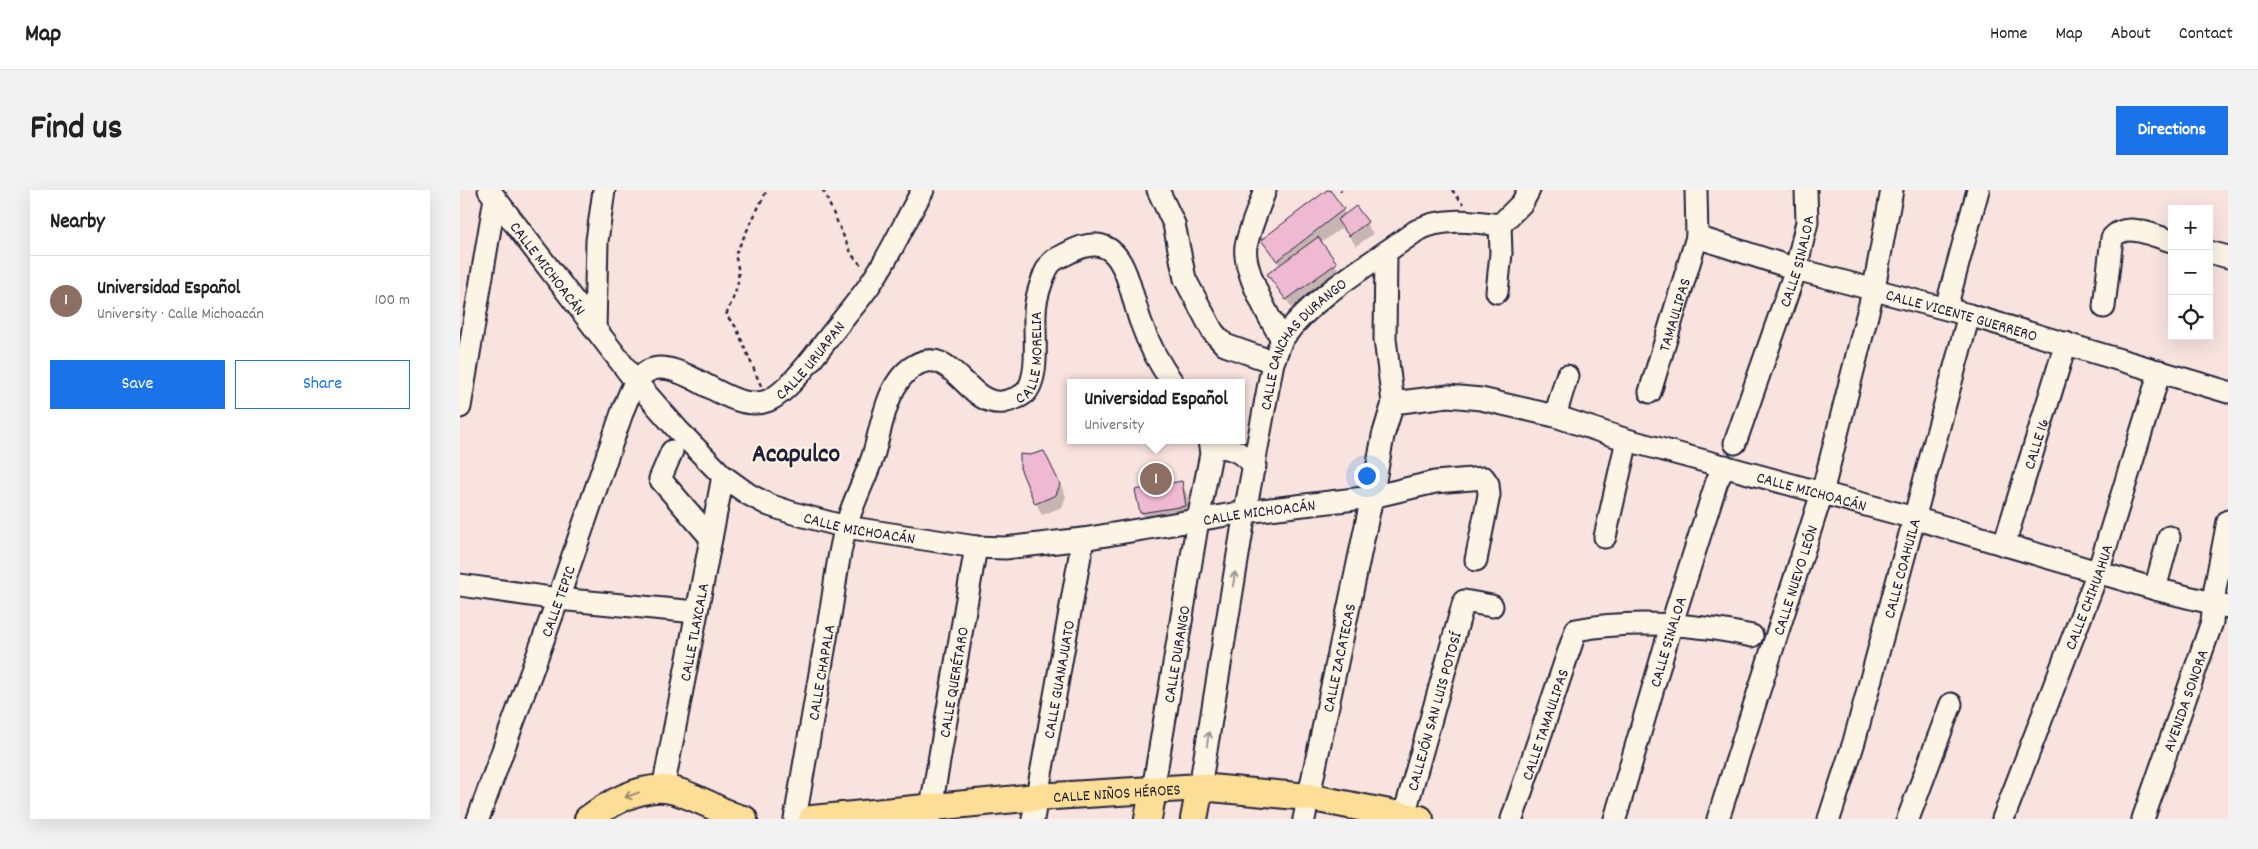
<!DOCTYPE html>
<html lang="en">
<head>
<meta charset="utf-8">
<style>
	body { margin:0; font-family:Dekko,sans-serif; background:#f2f2f2; color:#222 }
	.controls { position:absolute; right:15px; top:15px; display:grid; overflow:hidden; border-radius:0px; box-shadow:0 5px 20px #0002 }
	.controls button { width:45px; height:45px; display:grid; place-items:center; padding:0; border:0; border-bottom:1px solid #e0e0e0; background:#fff; color:#222; font:25px sans-serif }
	.you { position:absolute; left:906px; top:285px; width:18px; height:18px; margin:-12px; border:4px solid #fff; border-radius:50%; background:#1a73e8; box-shadow:0 0 0 8px #1a73e833 }
	.badge { display:grid; place-items:center; width:32px; height:32px; border-radius:50%; background:#1a73e8; color:#fff; font-size:16px; font-weight:700 }
	.pin { position:absolute; translate:-50% -50%; border:2px solid #fff; box-shadow:0 1px 5px #0006 }
	.popup { position:absolute; left:607px; top:189px; width:178px; height:65px; box-sizing:border-box; display:grid; place-content:center; border-radius:0px; background:#fff; filter:drop-shadow(0 1px 4px #0005); font-size:16px; white-space:nowrap; color:#767676 }
	.popup b { font-size:19px; color:#222 }
	.popup::after { content:''; position:absolute; left:50%; top:100%; margin-left:-10px; border:10px solid transparent; border-top-color:#fff }
	.list { margin:0; padding:0; list-style:none }
	h2 { display:flex; justify-content:space-between; align-items:center; height:65px; margin:0; padding:0 20px; font-size:21px }
	h2 small { font-size:16px; font-weight:400; color:#767676 }
	.list li { display:grid; grid-template-columns:32px 1fr auto; gap:15px; align-items:center; box-sizing:border-box; height:90px; padding:0 20px; border-top:1px solid #e0e0e0 }
	.list b { display:block; font-size:19px; white-space:nowrap }
	.list p { margin:0; font-size:16px; white-space:nowrap; color:#767676 }
	.list em { font-size:16px; font-style:normal; color:#767676 }
	.actions { display:flex; gap:10px; padding:15px 20px }
	.actions a { flex:1; padding:11px 0; border:1px solid #1a73e8; border-radius:0px; text-align:center; font-size:18px; color:#1a73e8 }
	.actions .main { background:#1a73e8; color:#fff }
	.icon { flex:none; width:28px; height:28px; fill:none; stroke:currentColor; stroke-width:2; stroke-linecap:round; stroke-linejoin:round }
	.map { position:relative; flex:none; width:1768px; height:629px; overflow:hidden; border-radius:0px }
	header { display:flex; align-items:center; gap:30px; box-sizing:border-box; height:70px; padding:0 25px; background:#fff; border-bottom:1px solid #e0e0e0 }
	header strong { font-size:24px }
	nav { display:flex; gap:28px; margin-inline-start:auto; font-size:18px }
	.intro { display:flex; align-items:center; justify-content:space-between; box-sizing:border-box; height:120px; padding:0 30px }
	h1 { margin:0; font-size:35px }
	.button { padding:12px 22px; border-radius:0px; background:#1a73e8; color:#fff; font-size:18px; font-weight:700 }
	main { display:flex; gap:30px; padding:0 30px }
	aside { flex:1; background:#fff; border-radius:0px; box-shadow:0 5px 20px #0002 }
	.map>svg:first-child { display:block }
	.shadow { fill:#0003 }
	.building { fill:#efb9d2; stroke:#22223b }
	.lines { fill:none; stroke-linecap:round; stroke-linejoin:round }
	.minor-casing { stroke:#22223b; stroke-width:25 }
	.major-casing { stroke:#22223b; stroke-width:30 }
	.path { stroke:#22223b; stroke-width:2.5; stroke-dasharray:4 4; stroke-linecap:butt }
	.minor { stroke:#fcf5e5; stroke-width:21 }
	.major { stroke:#fdde96; stroke-width:26 }
	.oneway { stroke:#9a9698 }
	.oneway2 { stroke:#9a896d }
	.labels { text-anchor:middle; stroke-width:4; stroke-linejoin:round; paint-order:stroke }
	.street-label { font-size:16px; fill:#22223b; stroke:#fcf5e5 }
	.town-label { font-size:26px; font-weight:bold; fill:#22223b; stroke:#fcf5e5 }
</style>
</head>
<body>
<header>
<strong>Map</strong>
<nav><a>Home</a><a>Map</a><a>About</a><a>Contact</a></nav>
</header>
<div class="intro"><h1>Find us</h1><a class="button">Directions</a></div>
<main>
<aside>
<h2>Nearby<small></small></h2>
<ul class="list">
<li><span class="badge" style="background:#8d6e63">1</span><div><b>Universidad Español</b><p>University · Calle Michoacán</p></div><em>100 m</em></li>
</ul>
<div class="actions"><a class="main">Save</a><a>Share</a></div>
</aside>
<div class="map">
<svg width="1768" height="629" viewBox="0 0 1768 629">
	<rect width="100%" height="100%" fill="#f8e3df"/>
	<filter id="ink" filterUnits="userSpaceOnUse"><feTurbulence type="fractalNoise" baseFrequency=".02" numOctaves="2"/><feDisplacementMap in="SourceGraphic" scale="10" xChannelSelector="R" yChannelSelector="G"/><feConvolveMatrix kernelMatrix="1 2 1 2 8 2 1 2 1" color-interpolation-filters="sRGB"/></filter>
	<g filter="url(#ink)">
		<path class="shadow" d="M869,0L886,25L896,18L913,44L896,56L883,37L861,53L882,85L834,121L809,85L820,76L803,51Z
			M584,262L606,306L602,317L582,325L576,313L570,266Z
			M721,293L727,304L731,327L688,334L682,323Z"/>
		<path class="building" d="M867,0H870L884,19L817,71L801,50Z
			M896,16L908,32L889,46L877,30Z
			M858,47L877,73L826,110L807,84Z
			M584,261L600,294L596,305L575,314L560,278V264L570,265Z
			M722,291L726,316L680,323L675,300Z"/>
		<g class="lines">
			<defs>
				<g id="minor">
					<path id="s1" d="M29,0L176,192L217,239L263,286L288,304L309,315L333,323L386,337L516,357L545,358L623,349L785,322L912,307L975,292L1024,288L1028,294L1029,305L1016,370"/>
					<path d="M698,0L714,34L725,89L753,142L765,155L813,172"/>
					<path d="M805,0C799,18 790,37 786,56C782,79 810,130 822,149"/>
					<path id="s2" d="M1237,47L1336,79L1509,125L1768,202"/>
					<path d="M1749,62L1768,67"/>
					<path d="M1037,102L1041,63L1040,35"/>
					<path d="M1644,117L1652,48C1667,31 1693,46 1712,51"/>
					<path d="M1486,118L1518,0"/>
					<path d="M135,139L137,51L144,0"/>
					<path id="s3" d="M1190,202L1237,47L1236,0"/>
					<path id="s4" d="M933,213L988,206L1021,209L1095,226L1167,250L1454,328L1695,399L1768,417"/>
					<path d="M0,217L35,8"/>
					<path d="M1095,226L1107,186"/>
					<path id="s5" d="M1275,253L1336,79L1347,32L1346,0"/>
					<path d="M751,258C769,255 782,262 795,276"/>
					<path d="M212,261L200,289L251,348"/>
					<path d="M1145,347L1167,250"/>
					<path id="s6" d="M1544,355L1606,153"/>
					<path d="M0,395L98,409L236,422"/>
					<path d="M1695,399L1709,347"/>
					<path id="s7" d="M740,597L785,322L813,172C817,164 819,154 824,147C854,105 914,72 956,41C980,27 1013,31 1040,35L1062,13L1069,0"/>
					<path id="s8" d="M203,599L263,286"/>
					<path id="s9" d="M693,600L738,330L751,264L749,250"/>
					<path id="s10" d="M18,629L98,409L163,220C167,211 170,200 176,192C208,147 264,227 307,211C330,203 364,152 381,132C392,118 404,104 413,90C432,62 446,29 463,0"/>
					<path id="s11" d="M335,629C346,563 358,497 369,431C375,400 377,367 386,337C392,313 405,290 413,266C422,237 426,193 454,176C492,152 507,217 543,212C551,210 559,208 565,203C580,188 574,145 575,124C575,112 578,102 582,91C584,85 588,75 593,71C597,68 602,66 606,64C663,32 667,92 680,130C688,153 698,173 713,193"/>
					<path id="s12" d="M469,629L516,357"/>
					<path id="s13" d="M573,629L623,349"/>
					<path id="s14" d="M844,629L912,307L923,246L933,213L925,149L926,63"/>
					<path id="s15" d="M943,629L1004,411L1032,416"/>
					<path id="s16" d="M1052,629L1116,440C1171,429 1238,434 1292,446"/>
					<path id="s17" d="M1155,629L1211,436L1257,291L1265,276"/>
					<path id="s18" d="M1258,629L1362,303L1414,98L1432,0"/>
					<path id="s19" d="M1369,629L1394,552L1509,125"/>
					<path d="M1448,629L1491,514"/>
					<path id="s20" d="M1543,629L1638,382L1700,181"/>
					<path id="s21" d="M1683,629L1752,432L1755,399L1768,331"/>
				</g>
				<g id="major">
					<path d="M128,629C148,614 178,597 204,599C219,600 234,608 248,614C261,620 270,627 284,629"/>
					<path id="s22" d="M352,629L577,607L740,597L848,607L960,629"/>
					<path d="M688,629L693,600"/>
					<path d="M734,629L740,597"/>
				</g>
			</defs>
			<use href="#minor" class="minor-casing"/>
			<use href="#major" class="major-casing"/>
			<path class="path" d="M363,0L392,65L402,76
				M880,0L882,1
				M992,0L1003,14
				M301,196L276,137L266,125C276,101 283,91 275,65L307,0"/>
			<use href="#minor" class="minor"/>
			<use href="#major" class="major"/>
		</g>
		<defs><path id="oneway-shaft" d="M-6 0H5M1.5-3L5.5 0L1.5 3" fill="none" stroke-width="1.6" stroke-linecap="round" stroke-linejoin="round" transform="scale(1.25)"/></defs>
		<g class="oneway">
			<use href="#oneway-shaft" transform="translate(774 389) rotate(-81)"/>
			<use href="#oneway-shaft" transform="translate(748 549) rotate(-81)"/>
		</g>
		<use class="oneway2" href="#oneway-shaft" transform="translate(172 605) rotate(160)"/>
	</g>
	<g class="labels">
		<g class="street-label">
			<text dy="6" stroke="none"><textPath href="#s5" startOffset="192">CALLE SINALOA</textPath></text>
			<text dy="6" stroke="none"><textPath href="#s1" startOffset="98">CALLE MICHOACÁN</textPath></text>
			<text dy="6" stroke="none"><textPath href="#s2" startOffset="276">CALLE VICENTE GUERRERO</textPath></text>
			<text dy="6" stroke="none"><textPath href="#s3" startOffset="81">TAMAULIPAS</textPath></text>
			<text dy="6" stroke="none"><textPath href="#s7" startOffset="462">CALLE CANCHAS DURANGO</textPath></text>
			<text dy="6" stroke="none"><textPath href="#s11" startOffset="638">CALLE MORELIA</textPath></text>
			<text dy="6" stroke="none"><textPath href="#s10" startOffset="668">CALLE URUAPAN</textPath></text>
			<text dy="6" stroke="none"><textPath href="#s6" startOffset="106">CALLE 16</textPath></text>
			<text dy="6" stroke="none"><textPath href="#s4" startOffset="432">CALLE MICHOACÁN</textPath></text>
			<text dy="6" stroke="none"><textPath href="#s1" startOffset="922">CALLE MICHOACÁN</textPath></text>
			<text dy="6" stroke="none"><textPath href="#s1" startOffset="518">CALLE MICHOACÁN</textPath></text>
			<text dy="6" stroke="none"><textPath href="#s19" startOffset="261">CALLE COAHUILA</textPath></text>
			<text dy="6" stroke="none"><textPath href="#s18" startOffset="251">CALLE NUEVO LEÓN</textPath></text>
			<text dy="6" stroke="none"><textPath href="#s20" startOffset="238">CALLE CHIHUAHUA</textPath></text>
			<text dy="6" stroke="none"><textPath href="#s10" startOffset="232">CALLE TEPIC</textPath></text>
			<text dy="6" stroke="none"><textPath href="#s8" startOffset="160">CALLE TLAXCALA</textPath></text>
			<text dy="6" stroke="none"><textPath href="#s17" startOffset="185">CALLE SINALOA</textPath></text>
			<text dy="6" stroke="none"><textPath href="#s9" startOffset="138">CALLE DURANGO</textPath></text>
			<text dy="6" stroke="none"><textPath href="#s14" startOffset="165">CALLE ZACATECAS</textPath></text>
			<text dy="6" stroke="none"><textPath href="#s11" startOffset="149">CALLE CHAPALA</textPath></text>
			<text dy="6" stroke="none"><textPath href="#s13" startOffset="142">CALLE GUANAJUATO</textPath></text>
			<text dy="6" stroke="none"><textPath href="#s12" startOffset="139">CALLE QUERÉTARO</textPath></text>
			<text dy="6" stroke="none"><textPath href="#s21" startOffset="126">AVENIDA SONORA</textPath></text>
			<text dy="6" stroke="none"><textPath href="#s15" startOffset="112">CALLEJÓN SAN LUIS POTOSÍ</textPath></text>
			<text dy="6" stroke="none"><textPath href="#s16" startOffset="100">CALLE TAMAULIPAS</textPath></text>
			<text dy="6" stroke="none"><textPath href="#s22" startOffset="306">CALLE NIÑOS HÉROES</textPath></text>
		</g>
		<g class="town-label">
			<text x="336" y="271">Acapulco</text>
		</g>
	</g>
</svg>
<div class="controls">
<button>+</button>
<button>−</button>
<button><svg class="icon" aria-label="locate" viewBox="0 0 24 24"><circle cx="12" cy="12" r="6"/><path d="M12 2v4M12 18v4M2 12h4M18 12h4"/></svg></button>
</div>
<div class="you"></div>
<div class="pin badge" style="left:696px;top:289px;background:#8d6e63">1</div>
<div class="popup"><b>Universidad Español</b>University</div>
</div>
</main>
</body>
</html>
